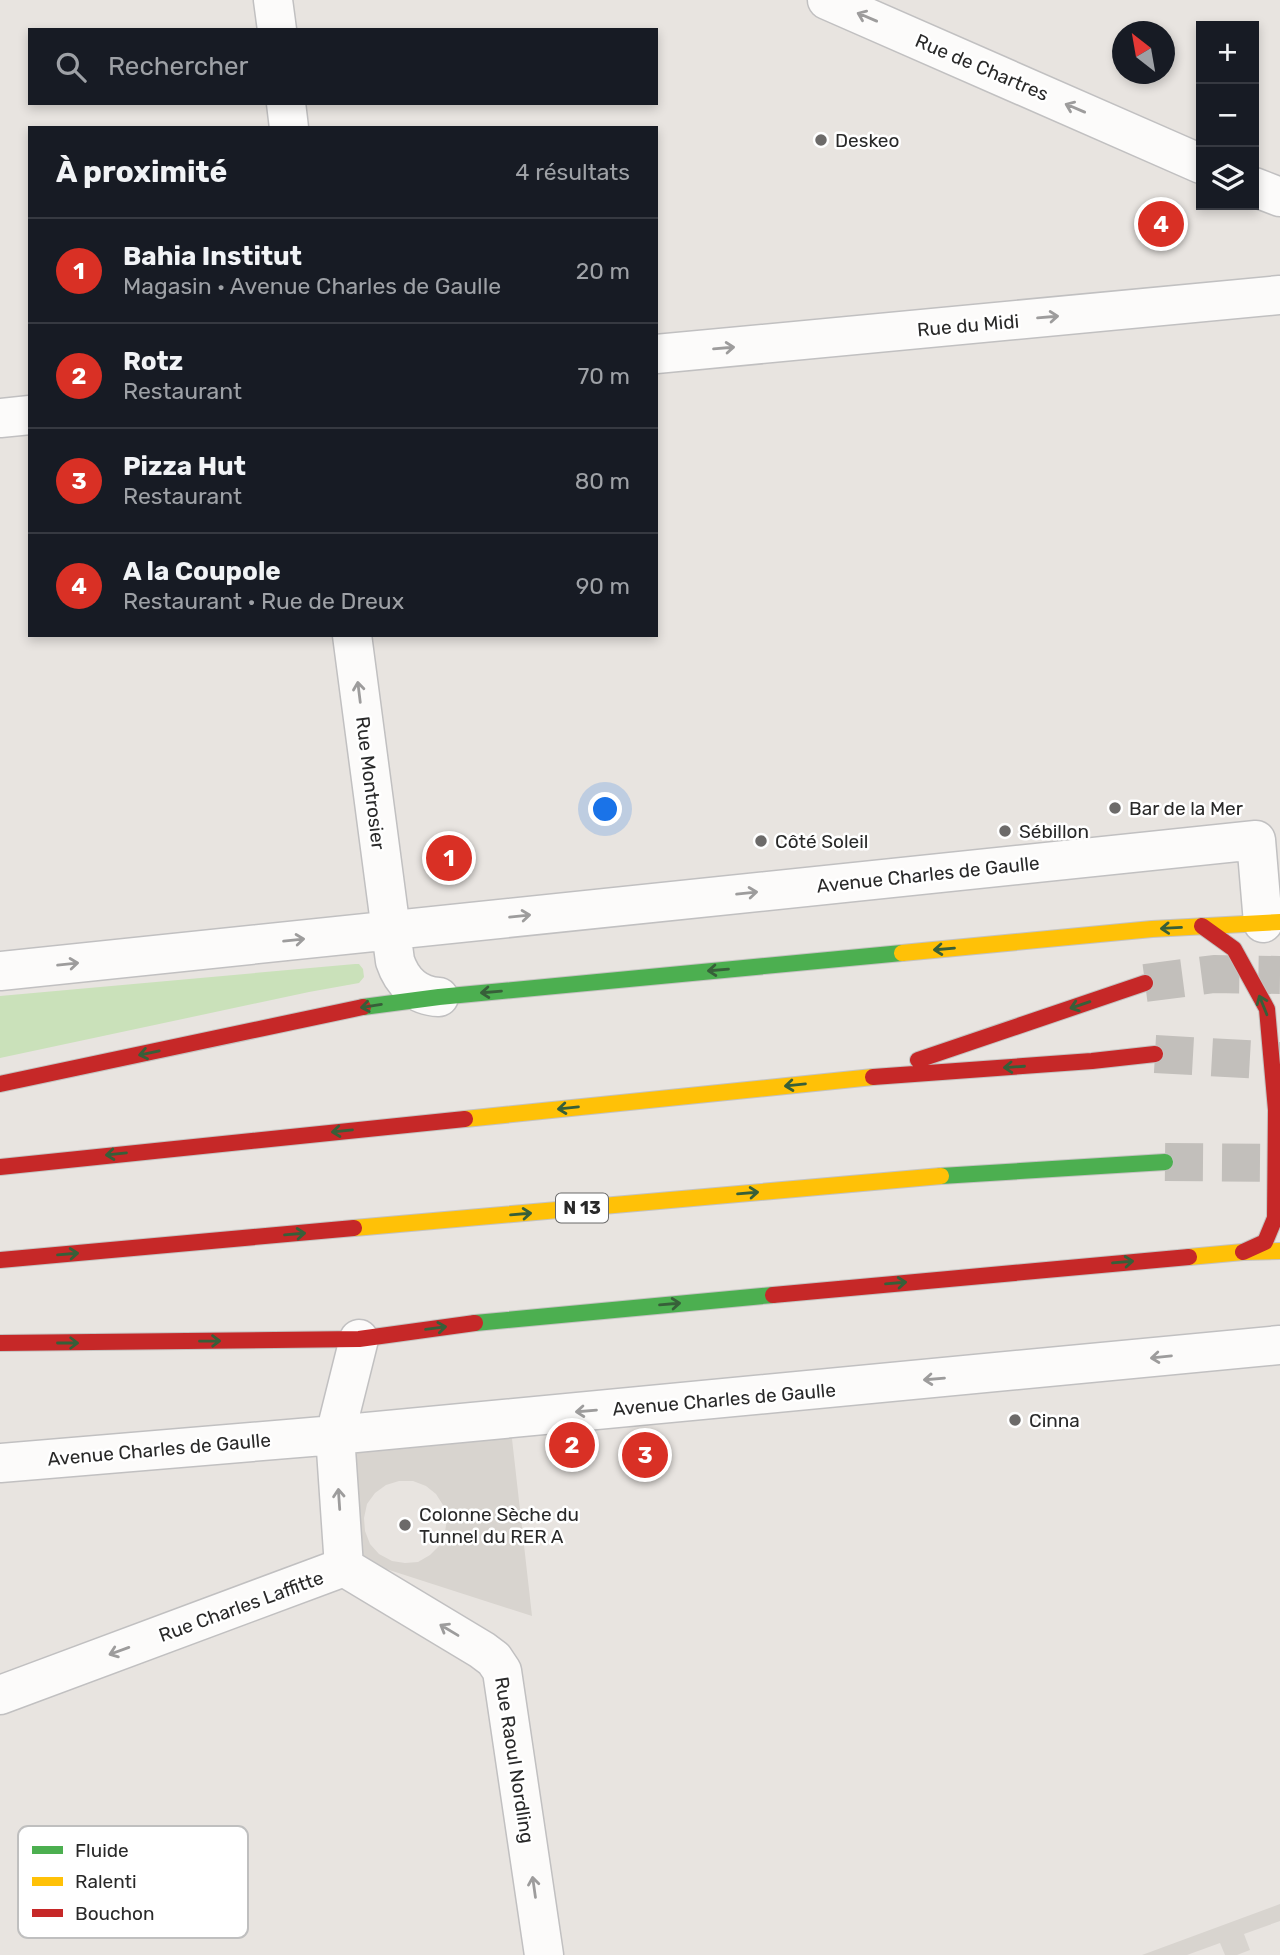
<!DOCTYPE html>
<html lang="fr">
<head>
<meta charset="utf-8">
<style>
	body { margin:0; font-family:Rubik,sans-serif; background:#242831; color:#f1f3f6 }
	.controls { position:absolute; right:21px; top:21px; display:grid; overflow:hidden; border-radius:0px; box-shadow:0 4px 10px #0003 }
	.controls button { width:63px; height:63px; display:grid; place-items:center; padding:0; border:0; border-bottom:2px solid #363941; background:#171b24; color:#f1f3f6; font:35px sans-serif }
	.compass { position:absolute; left:1112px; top:21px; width:63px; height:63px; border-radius:50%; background:#171b24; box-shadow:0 4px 10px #0003; rotate:329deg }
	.you { position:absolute; left:606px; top:810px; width:24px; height:24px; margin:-18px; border:5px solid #fff; border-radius:50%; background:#1a73e8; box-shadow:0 0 0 10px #1a73e833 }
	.badge { display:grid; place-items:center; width:46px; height:46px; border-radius:50%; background:#d93025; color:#fff; font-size:23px; font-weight:700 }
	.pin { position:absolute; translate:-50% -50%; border:4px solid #fff; box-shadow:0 2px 7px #0006 }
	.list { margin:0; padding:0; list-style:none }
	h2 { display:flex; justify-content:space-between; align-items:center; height:91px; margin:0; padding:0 28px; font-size:30px }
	h2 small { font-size:23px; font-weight:400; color:#9ea1a6 }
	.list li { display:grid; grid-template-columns:46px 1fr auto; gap:21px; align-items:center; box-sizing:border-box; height:105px; padding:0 28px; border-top:2px solid #363941 }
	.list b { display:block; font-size:26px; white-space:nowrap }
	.list p { margin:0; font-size:23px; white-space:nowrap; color:#9ea1a6 }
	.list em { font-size:23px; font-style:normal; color:#9ea1a6 }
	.icon { flex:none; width:38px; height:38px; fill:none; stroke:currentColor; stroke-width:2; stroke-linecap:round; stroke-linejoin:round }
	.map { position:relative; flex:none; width:1280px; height:1955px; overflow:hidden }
	.search { position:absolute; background:#171b24; box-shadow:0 4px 10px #0003; left:28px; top:28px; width:630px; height:77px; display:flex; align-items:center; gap:18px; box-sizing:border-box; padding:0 24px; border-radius:0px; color:#9ea1a6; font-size:26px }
	.panel { position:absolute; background:#171b24; box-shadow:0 4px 10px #0003; left:28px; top:126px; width:630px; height:511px; border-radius:0px }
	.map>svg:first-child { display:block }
	.green { fill:#cae1ba }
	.plaza { fill:#d8d4cf; fill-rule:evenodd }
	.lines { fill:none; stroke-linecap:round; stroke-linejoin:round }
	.highway-tunnel { stroke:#c2bfbb; stroke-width:38; stroke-dasharray:38 19; stroke-linecap:butt }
	.street-casing { stroke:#c1c0c1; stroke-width:41 }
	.fast-casing { stroke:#c4c3c1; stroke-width:18 }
	.slow-casing { stroke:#c4c3c1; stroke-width:18 }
	.jam-casing { stroke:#c4c3c1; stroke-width:18 }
	.street { stroke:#fcfbfa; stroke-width:38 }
	.fast { stroke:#4caf50; stroke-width:16 }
	.slow { stroke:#ffc107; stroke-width:16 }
	.jam { stroke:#c62828; stroke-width:16 }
	.oneway { stroke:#9d9c9c }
	.oneway2 { stroke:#375f39 }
	.poi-dot { fill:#6c6a69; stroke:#fff; stroke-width:2.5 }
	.labels { text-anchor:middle; stroke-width:5; stroke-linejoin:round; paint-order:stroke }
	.shield { fill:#fff; stroke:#696969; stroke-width:2 }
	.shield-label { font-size:18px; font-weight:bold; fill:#292929 }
	.street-label { font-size:19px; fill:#292929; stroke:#fff }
	.poi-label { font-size:19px; fill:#292929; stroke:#fff; text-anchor:start }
	.key { fill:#fff; stroke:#bfbfbf; stroke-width:2 }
	.key-label { font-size:19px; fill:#292929 }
</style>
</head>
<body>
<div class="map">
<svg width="1280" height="1955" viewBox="0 0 1280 1955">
	<rect width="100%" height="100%" fill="#e8e4e0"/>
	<path class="green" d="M355,964H359L363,969L364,977L359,983L309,992L0,1058V996Z"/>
	<path class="plaza" d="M511,1430L532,1616L355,1559L349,1446ZM399,1481H413L426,1486L436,1494L443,1505L447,1519L445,1532L440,1545L430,1555L418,1562L405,1563L392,1561L379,1554L370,1544L365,1531L364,1518L367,1504L375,1493L386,1485Z
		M1280,1904V1921L1244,1934L1250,1950L1237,1955H1225L1220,1943L1187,1955H1142Z"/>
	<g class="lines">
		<path class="highway-tunnel" d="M1145,983L1214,974L1280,975
			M1155,1054L1280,1061
			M1165,1162L1280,1163"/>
		<defs>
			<path id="street" d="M273,0L277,30
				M827,0L1201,164
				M286,103L289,128
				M1254,187L1280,197
				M656,354L1280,295
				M0,418L30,415
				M352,635L395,961C402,982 416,996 439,997
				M0,971L1256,840L1263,923
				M0,1463L335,1435L1280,1345
				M344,1567L482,1650L494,1659L502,1671L544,1955
				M344,1567L335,1435L359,1339
				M0,1695L344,1567"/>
			<path id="fast" d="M363,1007L439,997L902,953
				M941,1176L1165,1162
				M475,1323L773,1295"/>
			<path id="slow" d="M902,953L1152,929L1280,922
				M465,1119L873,1077
				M354,1228L941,1176
				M1189,1257L1243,1252L1280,1251"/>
			<path id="jam" d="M1202,926L1234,949L1267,1009L1276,1110L1275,1218L1265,1242L1243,1252
				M918,1060L1145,983
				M873,1077L1092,1061L1155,1054
				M0,1084L363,1007
				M0,1167L465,1119
				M0,1260L354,1228
				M773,1295L1189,1257
				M0,1343L359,1339L475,1323"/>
		</defs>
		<use href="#street" class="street-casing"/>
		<use href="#fast" class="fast-casing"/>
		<use href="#slow" class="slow-casing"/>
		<use href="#jam" class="jam-casing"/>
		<use href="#street" class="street"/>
		<use href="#fast" class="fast"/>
		<use href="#slow" class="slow"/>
		<use href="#jam" class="jam"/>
	</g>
	<defs><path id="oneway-shaft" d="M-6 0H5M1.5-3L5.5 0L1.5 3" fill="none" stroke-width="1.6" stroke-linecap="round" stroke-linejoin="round" transform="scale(1.75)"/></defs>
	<g class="oneway">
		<use href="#oneway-shaft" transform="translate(867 17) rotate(-157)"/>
		<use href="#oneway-shaft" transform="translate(1075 108) rotate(-157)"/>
		<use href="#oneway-shaft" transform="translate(1048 317) rotate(-5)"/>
		<use href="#oneway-shaft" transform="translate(724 348) rotate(-5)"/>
		<use href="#oneway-shaft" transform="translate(359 692) rotate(-97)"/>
		<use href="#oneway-shaft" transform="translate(747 893) rotate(-6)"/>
		<use href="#oneway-shaft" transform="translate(520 916) rotate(-6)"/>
		<use href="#oneway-shaft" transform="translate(294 940) rotate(-6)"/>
		<use href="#oneway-shaft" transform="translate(68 964) rotate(-6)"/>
		<use href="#oneway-shaft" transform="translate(1161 1357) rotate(174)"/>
		<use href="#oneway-shaft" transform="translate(934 1379) rotate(175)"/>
		<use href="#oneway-shaft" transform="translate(586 1411) rotate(175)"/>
		<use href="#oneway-shaft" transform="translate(339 1499) rotate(-94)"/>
		<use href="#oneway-shaft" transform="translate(449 1630) rotate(-149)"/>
		<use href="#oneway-shaft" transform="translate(119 1651) rotate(160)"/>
		<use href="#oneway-shaft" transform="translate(534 1887) rotate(-98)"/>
	</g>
	<g class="oneway2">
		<use href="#oneway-shaft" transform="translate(1171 928) rotate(177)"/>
		<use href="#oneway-shaft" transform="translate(944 949) rotate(175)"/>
		<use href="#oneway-shaft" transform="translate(718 970) rotate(175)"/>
		<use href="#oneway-shaft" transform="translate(491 992) rotate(175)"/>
		<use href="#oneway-shaft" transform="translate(1080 1005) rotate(161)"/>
		<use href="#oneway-shaft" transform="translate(1263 1005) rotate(-112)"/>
		<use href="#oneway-shaft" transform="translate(371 1006) rotate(171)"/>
		<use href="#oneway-shaft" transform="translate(149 1053) rotate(168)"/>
		<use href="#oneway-shaft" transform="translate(1014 1067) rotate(176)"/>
		<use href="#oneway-shaft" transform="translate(795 1085) rotate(174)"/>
		<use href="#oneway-shaft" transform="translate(568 1108) rotate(174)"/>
		<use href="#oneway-shaft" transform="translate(342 1131) rotate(174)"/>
		<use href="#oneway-shaft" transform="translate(116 1154) rotate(174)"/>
		<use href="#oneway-shaft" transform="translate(748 1193) rotate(-5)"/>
		<use href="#oneway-shaft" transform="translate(521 1214) rotate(-5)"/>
		<use href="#oneway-shaft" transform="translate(295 1234) rotate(-5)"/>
		<use href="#oneway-shaft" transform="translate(68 1254) rotate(-5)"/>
		<use href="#oneway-shaft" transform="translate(1123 1262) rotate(-5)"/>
		<use href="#oneway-shaft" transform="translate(896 1283) rotate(-5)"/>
		<use href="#oneway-shaft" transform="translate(670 1304) rotate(-5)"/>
		<use href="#oneway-shaft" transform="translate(436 1328) rotate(-8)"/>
		<use href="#oneway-shaft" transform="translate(210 1341) rotate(-1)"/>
		<use href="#oneway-shaft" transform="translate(68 1343)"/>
	</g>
	<g class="poi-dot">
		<circle cx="821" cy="140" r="7"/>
		<circle cx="1115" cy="808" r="7"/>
		<circle cx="1005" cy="831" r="7"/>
		<circle cx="761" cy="841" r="7"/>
		<circle cx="1015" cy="1420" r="7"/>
		<circle cx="405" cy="1525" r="7"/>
	</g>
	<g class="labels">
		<rect class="shield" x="556" y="1193.5" width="52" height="29" rx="5"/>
		<g class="shield-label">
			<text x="582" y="1214">N 13</text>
		</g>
		<g class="street-label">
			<text transform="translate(982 67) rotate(23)" y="7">Rue de Chartres</text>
			<text transform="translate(968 325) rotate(-5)" y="7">Rue du Midi</text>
			<text transform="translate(371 783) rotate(83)" y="7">Rue Montrosier</text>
			<text transform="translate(928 874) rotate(-6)" y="7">Avenue Charles de Gaulle</text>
			<text transform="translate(724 1399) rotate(-5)" y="7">Avenue Charles de Gaulle</text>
			<text transform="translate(159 1449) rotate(-5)" y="7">Avenue Charles de Gaulle</text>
			<text transform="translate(241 1606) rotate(-20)" y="7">Rue Charles Laffitte</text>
			<text transform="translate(515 1760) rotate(81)" y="7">Rue Raoul Nordling</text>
		</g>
		<g class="poi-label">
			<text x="835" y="147">Deskeo</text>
			<text x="1129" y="815">Bar de la Mer</text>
			<text x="1019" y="838">Sébillon</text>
			<text x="775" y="848">Côté Soleil</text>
			<text x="1029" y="1427">Cinna</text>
			<text x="419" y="1521">Colonne Sèche du<tspan x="419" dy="22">Tunnel du RER A</tspan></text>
		</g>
	</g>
	<rect x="18" y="1826" width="230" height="112" rx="10" class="key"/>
	<rect x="32" y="1846" width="31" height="8" fill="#4caf50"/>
	<rect x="32" y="1877" width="31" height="9" fill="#ffc107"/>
	<rect x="32" y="1909" width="31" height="8" fill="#c62828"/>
	<g class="key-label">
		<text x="75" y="1857">Fluide</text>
		<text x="75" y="1888">Ralenti</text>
		<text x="75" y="1920">Bouchon</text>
	</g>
</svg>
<div class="controls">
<button>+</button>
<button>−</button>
<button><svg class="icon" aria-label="layers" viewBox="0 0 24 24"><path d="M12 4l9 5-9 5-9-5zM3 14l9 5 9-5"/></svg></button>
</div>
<svg class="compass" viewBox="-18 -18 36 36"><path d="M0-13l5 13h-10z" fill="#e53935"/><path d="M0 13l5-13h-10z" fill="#9ea1a6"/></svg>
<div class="you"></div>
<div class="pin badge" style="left:449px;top:858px">1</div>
<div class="pin badge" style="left:572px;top:1445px">2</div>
<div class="pin badge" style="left:645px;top:1455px">3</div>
<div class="pin badge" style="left:1161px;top:224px">4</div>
<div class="search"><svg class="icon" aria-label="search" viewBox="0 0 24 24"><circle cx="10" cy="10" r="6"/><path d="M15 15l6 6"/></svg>Rechercher</div>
<section class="panel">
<h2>À proximité<small>4 résultats</small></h2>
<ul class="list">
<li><span class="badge">1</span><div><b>Bahia Institut</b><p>Magasin · Avenue Charles de Gaulle</p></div><em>20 m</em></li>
<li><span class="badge">2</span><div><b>Rotz</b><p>Restaurant</p></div><em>70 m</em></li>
<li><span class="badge">3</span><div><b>Pizza Hut</b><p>Restaurant</p></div><em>80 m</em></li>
<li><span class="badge">4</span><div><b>A la Coupole</b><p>Restaurant · Rue de Dreux</p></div><em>90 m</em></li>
</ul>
</section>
</div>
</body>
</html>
